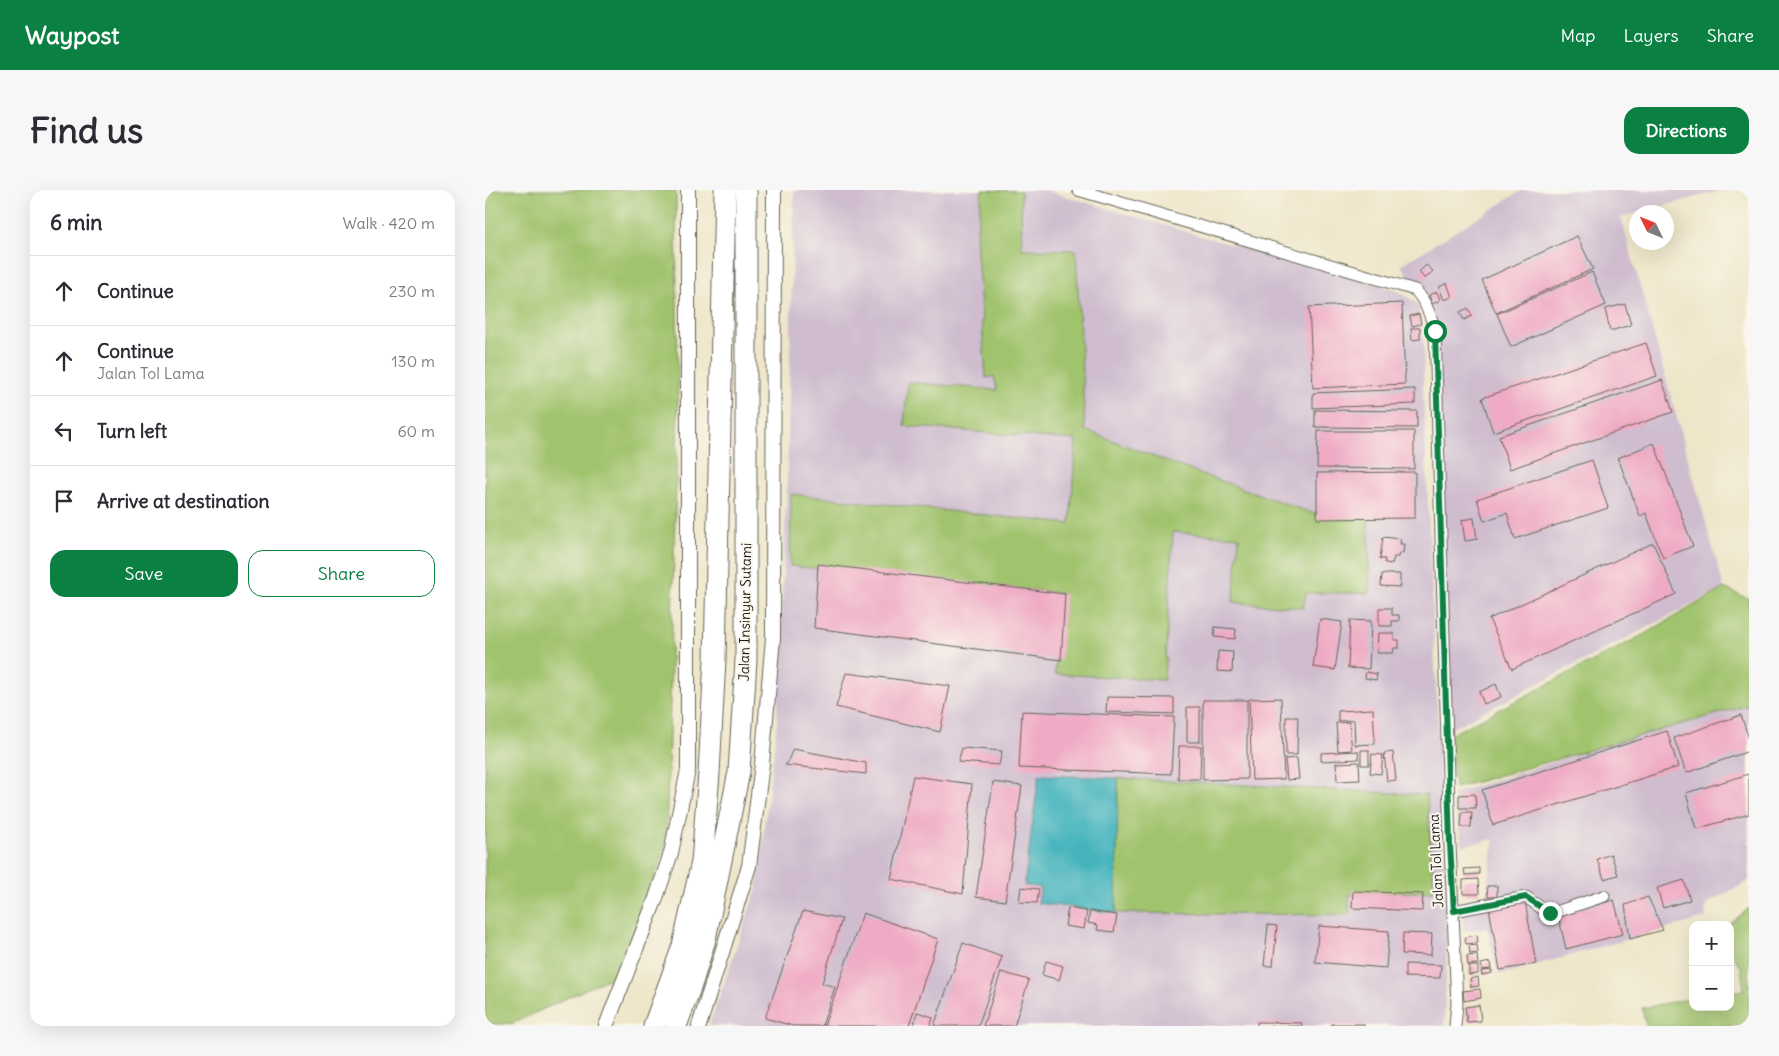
<!DOCTYPE html>
<html lang="en">
<head>
<meta charset="utf-8">
<style>
	body { margin:0; font-family:Delius,sans-serif; background:#f7f7f7; color:#2b2b33 }
	.controls { position:absolute; right:15px; bottom:15px; display:grid; overflow:hidden; border-radius:10px; box-shadow:0 5px 20px #0002 }
	.controls button { width:45px; height:45px; display:grid; place-items:center; padding:0; border:0; border-bottom:1px solid #e1e1e2; background:#fff; color:#2b2b33; font:25px sans-serif }
	.compass { position:absolute; left:1144px; top:15px; width:45px; height:45px; border-radius:50%; background:#fff; box-shadow:0 5px 20px #0002; rotate:313deg }
	.stop { position:absolute; width:15px; height:15px; margin:-11px; border:4px solid #0b8043; border-radius:50%; background:#fff }
	.stop.end { background:#0b8043; border-color:#fff; box-shadow:0 1px 5px #0008 }
	.list { margin:0; padding:0; list-style:none }
	h2 { display:flex; justify-content:space-between; align-items:center; height:65px; margin:0; padding:0 20px; font-size:21px }
	h2 small { font-size:16px; font-weight:400; color:#7c7c81 }
	.list li { display:grid; grid-template-columns:32px 1fr auto; gap:15px; align-items:center; box-sizing:border-box; height:70px; padding:0 20px; border-top:1px solid #e1e1e2 }
	.list b { display:block; font-size:19px; white-space:nowrap }
	.list p { margin:0; font-size:16px; white-space:nowrap; color:#7c7c81 }
	.list em { font-size:16px; font-style:normal; color:#7c7c81 }
	.actions { display:flex; gap:10px; padding:15px 20px }
	.actions a { flex:1; padding:11px 0; border:1px solid #0b8043; border-radius:15px; text-align:center; font-size:18px; color:#0b8043 }
	.actions .main { background:#0b8043; color:#fff }
	.icon { flex:none; width:28px; height:28px; fill:none; stroke:currentColor; stroke-width:2; stroke-linecap:round; stroke-linejoin:round }
	.map { position:relative; flex:none; width:1264px; height:836px; overflow:hidden; border-radius:15px }
	header { display:flex; align-items:center; gap:30px; box-sizing:border-box; height:70px; padding:0 25px; background:#0b8043; color:#fff }
	header strong { font-size:24px }
	nav { display:flex; gap:28px; margin-inline-start:auto; font-size:18px }
	.intro { display:flex; align-items:center; justify-content:space-between; box-sizing:border-box; height:120px; padding:0 30px }
	h1 { margin:0; font-size:35px }
	.button { padding:12px 22px; border-radius:15px; background:#0b8043; color:#fff; font-size:18px; font-weight:700 }
	main { display:flex; gap:30px; padding:0 30px }
	aside { flex:1; background:#fff; border-radius:15px; box-shadow:0 5px 20px #0002 }
	.map>svg:first-child { display:block }
	.industrial { fill:#cfbdcf; fill-rule:evenodd }
	.green { fill:#a0c36d; stroke:#5e7044 }
	.water { fill:#45b4bd; stroke:#30686c }
	.building { fill:#efabc5 }
	.lines { fill:none; stroke-linecap:round; stroke-linejoin:round }
	.minor-casing { stroke:#666359; stroke-width:13 }
	.tertiary-casing { stroke:#666359; stroke-width:16 }
	.motorway-casing { stroke:#666359; stroke-width:23 }
	.minor { stroke:#fff; stroke-width:11 }
	.tertiary { stroke:#fff; stroke-width:14 }
	.motorway { stroke:#fff; stroke-width:21 }
	.route { stroke:#0b8043; stroke-width:6 }
	.labels { text-anchor:middle; stroke-width:4; stroke-linejoin:round; paint-order:stroke }
	.street-label { font-size:14px; fill:#1c1c1c; stroke:#fbf7ec }
</style>
</head>
<body>
<header>
<strong>Waypost</strong>
<nav><a>Map</a><a>Layers</a><a>Share</a></nav>
</header>
<div class="intro"><h1>Find us</h1><a class="button">Directions</a></div>
<main>
<aside>
<h2>6 min<small>Walk · 420 m</small></h2>
<ul class="list">
<li><svg class="icon" aria-label="ahead" viewBox="0 0 24 24"><path d="M12 20V5M6 11l6-6 6 6"/></svg><div><b>Continue</b></div><em>230 m</em></li>
<li><svg class="icon" aria-label="ahead" viewBox="0 0 24 24"><path d="M12 20V5M6 11l6-6 6 6"/></svg><div><b>Continue</b><p>Jalan Tol Lama</p></div><em>130 m</em></li>
<li><svg class="icon" aria-label="left" viewBox="0 0 24 24"><path d="M17 20v-9H6M10 6l-5 5 5 5"/></svg><div><b>Turn left</b></div><em>60 m</em></li>
<li><svg class="icon" aria-label="arrive" viewBox="0 0 24 24"><path d="M6 21V4h12l-3 4 3 4H6"/></svg><div><b>Arrive at destination</b></div></li>
</ul>
<div class="actions"><a class="main">Save</a><a>Share</a></div>
</aside>
<div class="map">
<svg width="1264" height="836" viewBox="0 0 1264 836">
	<rect width="100%" height="100%" fill="#fbf7ec"/>
	<filter id="ink" filterUnits="userSpaceOnUse"><feTurbulence type="fractalNoise" baseFrequency=".02" numOctaves="2"/><feDisplacementMap in="SourceGraphic" scale="10" xChannelSelector="R" yChannelSelector="G"/><feConvolveMatrix kernelMatrix="1 2 1 2 8 2 1 2 1" color-interpolation-filters="sRGB"/></filter>
	<filter id="wash" filterUnits="userSpaceOnUse"><feTurbulence type="fractalNoise" baseFrequency=".0096" numOctaves="4" result="noise"/><feDisplacementMap in="SourceGraphic" scale="20" xChannelSelector="R" yChannelSelector="G"/><feGaussianBlur stdDeviation="1.12" result="paint"/><feColorMatrix in="noise" values="0 0 0 0 0 0 0 0 0 0 0 0 0 0 0 0 0 1.4 0 .05"/><feComposite in="paint" operator="in"/></filter>
	<g filter="url(#wash)">
		<rect width="100%" height="100%" fill="#eee6c9"/>
		<path class="industrial" d="M309,0H497L491,49L501,188L509,186L512,200L423,192L591,250L585,335L306,304L305,376L578,403L570,483L679,490L688,342L754,347L748,411L817,418L821,403H885L883,319L827,323L688,274L600,240L591,60L537,59L536,1L533,0H559L757,58L909,99L933,114L939,155L938,199L962,749L959,836H224L272,698L292,533L302,290ZM555,585L633,588L941,605L863,705L864,725L631,723L553,713L556,697L539,695Z
			M1038,0H1239L1136,27L1239,398L963,540L948,120L916,75Z
			M1264,510V691L1221,714L1220,728L1014,785L1002,738L978,741L977,713L1001,709L1009,649L977,656L968,604Z"/>
		<path class="green" d="M0,0H191L193,220L181,656L131,790L122,789L29,833L0,835Z
			M497,0L536,1L537,59L591,60L600,240L688,274L827,323L883,318L885,403H821L818,418L748,412L754,347L688,342L679,490L570,484L578,403L305,376L306,304L585,334L591,250L419,236L423,192L512,200L509,186L501,188L491,49Z
			M1239,398L1264,409V515L970,598L965,545L1156,446Z
			M633,588L942,605L949,701L864,705V725L631,723Z
			M1264,718V836H1161L1157,818L1208,808V817H1245V802L1259,800L1256,777L1245,762V735H1244Z"/>
		<path class="water" d="M554,585L633,588L631,723L553,713L555,697L539,696Z"/>
		<g id="blocks">
			<path class="building" d="M1092,46L1108,79L1011,123L997,90Z
				M941,75L948,81L940,89L934,82Z
				M1107,82L1121,115L1026,157L1012,124Z
				M962,93L967,107L959,110L954,97Z
				M952,102L955,110L947,114L944,105Z
				M917,113L920,194L828,198L824,117Z
				M1140,114L1146,135L1125,141L1120,119Z
				M983,118L987,126L979,130L975,122Z
				M934,124L936,134L927,136L925,126Z
				M926,138H935V149L927,150Z
				M1161,153L1172,186L1008,242L997,208Z
				M1177,190L1188,222L1025,279L1014,246Z
				M930,199V214L828,218V203Z
				M830,220L932,221V238L830,237Z
				M833,241H929V279L832,278Z
				M1169,253L1208,356L1178,368L1161,323L1155,326L1133,268Z
				M1107,270L1123,318L1030,349L1022,323L999,331L992,309Z
				M930,282V328L832,329V283Z
				M989,328L992,349L980,351L977,330Z
				M898,347L916,349L915,354H919L918,363H914L913,367H909L907,374L900,373V369H895Z
				M1168,353L1191,404L1027,479L1004,429Z
				M333,374L580,404L576,470L329,438Z
				M897,384H915V397L896,396Z
				M894,418H907V425H914V431H907V436H894Z
				M835,429L857,432L850,480L828,477Z
				M865,430L886,431L884,479L863,478Z
				M730,437L751,439L750,449L729,447Z
				M893,443H909V450H914V458H909L908,463H892Z
				M733,461L748,462L747,482L732,481Z
				M881,482L892,484L891,490L880,488Z
				M361,483L465,496L455,542L351,517Z
				M1011,494L1016,507L999,514L994,502Z
				M622,507L689,508V524L621,522Z
				M796,508L799,589L767,590L764,509Z
				M718,510H762V589L718,590Z
				M702,517H715V552H702Z
				M888,519L890,554L870,555L869,530L853,531V521Z
				M537,521L689,527L686,584L534,578Z
				M1256,525L1264,549V561L1201,583L1189,548Z
				M801,527H813L812,565H801Z
				M864,532L867,560L853,561L851,533Z
				M1182,541L1193,577L1008,635L997,600Z
				M694,556H716L715,589H693Z
				M477,558L517,561L514,575L473,572Z
				M308,559L381,573V584L300,575L302,573Z
				M876,560H884V575H876Z
				M873,561L874,569L836,571V563Z
				M908,562L911,590L902,591L899,563Z
				M887,564L898,565L896,584L885,583Z
				M812,568L814,589L802,590L800,569Z
				M874,572L875,590L852,591L851,573Z
				M1264,584V624L1211,639L1201,603Z
				M428,586L487,594L478,704L406,689Z
				M508,592L537,596L520,711L491,707Z
				M990,604L991,618H974V605Z
				M977,622H987L986,637H976Z
				M1126,664L1133,685L1119,689L1112,669Z
				M994,678V684L980,685L979,679Z
				M993,689L994,704H978V690Z
				M1199,690L1205,710L1178,718L1172,698Z
				M1002,696H1012V707H1003Z
				M536,697L554,699L552,713L534,712Z
				M868,701L938,704L937,721L867,718Z
				M1163,707L1178,740L1145,749L1140,715Z
				M1129,710L1138,744L1081,759L1073,725Z
				M1040,711L1051,774L1015,780L1004,718Z
				M583,718L602,721L599,739L580,736Z
				M318,721L357,729L337,793L350,797L337,836H308L280,828Z
				M605,721L632,725L629,742L612,740L613,735L603,733Z
				M378,723L453,749L424,836H339Z
				M783,735L792,736L788,776H779Z
				M834,736L904,741L901,778L830,772Z
				M918,743L947,744L946,765L917,764Z
				M992,745L993,753L981,754L980,747Z
				M478,753L517,767L493,836H449Z
				M992,755L993,763L985,764L984,756Z
				M992,765L993,774L983,775L982,766Z
				M561,771L578,776L574,790L557,785Z
				M1005,772L1006,779L997,780L996,774Z
				M920,774L956,775L955,788L920,787Z
				M984,776H993V784L984,785Z
				M1007,780V783L997,785L996,781Z
				M516,782L544,790L529,836H498Z
				M993,787L994,796L986,797L985,789Z
				M995,799L996,808L979,811L978,801Z
				M994,815L996,831L982,832L980,817Z
				M432,822L448,827L445,836H428Z
				M772,832L817,833V836H772Z
				M846,834H879V836H846Z"/>
		</g>
	</g>
	<g filter="url(#ink)">
		<use href="#blocks" fill-opacity="0" stroke="#666359" stroke-width="1"/>
		<g class="lines">
			<defs>
				<path id="minor" d="M593,0L930,100C941,111 946,126 950,141L965,654L972,814L970,836
					M969,721L1041,707L1062,722L1068,723L1119,706"/>
				<path id="tertiary" d="M121,836L171,708L186,663L203,580V0
					M214,836L264,676L277,574L288,448L289,0"/>
				<path id="motorway" d="M169,836L198,756L217,672L224,583L230,469L240,0
					M191,836L207,792L220,749L254,582L261,470V0"/>
			</defs>
			<use href="#minor" class="minor-casing"/>
			<use href="#tertiary" class="tertiary-casing"/>
			<use href="#motorway" class="motorway-casing"/>
			<use href="#minor" class="minor"/>
			<use href="#tertiary" class="tertiary"/>
			<use href="#motorway" class="motorway"/>
		</g>
	</g>
	<g class="lines" filter="url(#ink)">
		<path class="route" d="M950,141L965,654L969,721L1041,707L1065,723"/>
	</g>
	<g class="labels">
		<g class="street-label">
			<text transform="translate(260 422) rotate(-89)" y="5">Jalan Insinyur Sutami</text>
			<text transform="translate(951 671) rotate(-93)" y="5">Jalan Tol Lama</text>
		</g>
	</g>
</svg>
<div class="controls">
<button>+</button>
<button>−</button>
</div>
<svg class="compass" viewBox="-18 -18 36 36"><path d="M0-13l5 13h-10z" fill="#e53935"/><path d="M0 13l5-13h-10z" fill="#7c7c81"/></svg>
<div class="stop" style="left:950px;top:141px"></div>
<div class="stop end" style="left:1065px;top:723px"></div>
</div>
</main>
</body>
</html>
